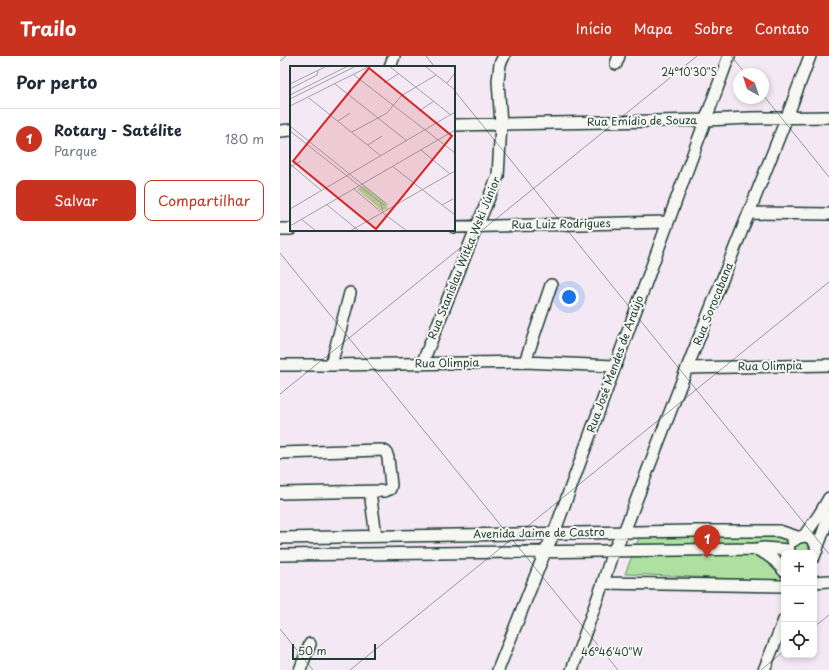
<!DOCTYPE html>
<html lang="pt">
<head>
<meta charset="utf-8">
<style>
	body { margin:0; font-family:"Playpen Sans",sans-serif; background:#f6f6f7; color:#1f2937 }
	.controls { position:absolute; right:12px; bottom:12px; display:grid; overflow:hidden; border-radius:8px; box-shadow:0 2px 6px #0003 }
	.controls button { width:36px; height:36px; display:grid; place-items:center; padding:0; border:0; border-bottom:1px solid #e0e1e3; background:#fff; color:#1f2937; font:20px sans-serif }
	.compass { position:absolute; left:453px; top:12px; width:36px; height:36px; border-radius:50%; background:#fff; box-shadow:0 2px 6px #0003; rotate:321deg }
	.scale { position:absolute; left:12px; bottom:10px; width:84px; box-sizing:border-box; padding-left:4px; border:2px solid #1f3d34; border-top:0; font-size:11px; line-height:14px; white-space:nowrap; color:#1f3d34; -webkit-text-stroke:3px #f6f6f2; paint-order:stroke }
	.you { position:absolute; left:289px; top:241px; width:14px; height:14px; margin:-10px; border:3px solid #fff; border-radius:50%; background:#1a73e8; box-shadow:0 0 0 6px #1a73e833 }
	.badge { display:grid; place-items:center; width:26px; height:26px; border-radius:50%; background:#c8321e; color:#fff; font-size:13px; font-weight:700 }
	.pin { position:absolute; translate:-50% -33px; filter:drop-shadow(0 1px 2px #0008) }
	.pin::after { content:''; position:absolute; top:21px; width:14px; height:12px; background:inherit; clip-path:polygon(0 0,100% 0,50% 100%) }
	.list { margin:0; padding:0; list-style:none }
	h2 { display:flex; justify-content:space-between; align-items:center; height:52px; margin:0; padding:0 16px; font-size:17px }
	h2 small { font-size:13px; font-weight:400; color:#747a83 }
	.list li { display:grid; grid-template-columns:26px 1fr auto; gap:12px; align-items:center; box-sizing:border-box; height:60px; padding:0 16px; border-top:1px solid #e0e1e3 }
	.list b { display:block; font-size:15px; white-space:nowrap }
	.list p { margin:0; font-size:13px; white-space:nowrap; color:#747a83 }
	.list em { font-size:13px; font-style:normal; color:#747a83 }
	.actions { display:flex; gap:8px; padding:12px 16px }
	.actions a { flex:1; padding:9px 0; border:1px solid #c8321e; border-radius:8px; text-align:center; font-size:14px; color:#c8321e }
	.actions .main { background:#c8321e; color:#fff }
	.icon { flex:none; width:22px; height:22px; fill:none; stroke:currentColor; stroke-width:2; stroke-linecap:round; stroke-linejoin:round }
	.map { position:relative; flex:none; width:549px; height:614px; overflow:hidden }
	header { display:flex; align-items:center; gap:24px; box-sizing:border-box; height:56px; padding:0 20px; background:#c8321e; color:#fff }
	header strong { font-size:19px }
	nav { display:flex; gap:22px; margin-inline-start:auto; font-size:14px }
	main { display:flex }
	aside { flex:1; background:#fff }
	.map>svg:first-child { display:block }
	.green { fill:#aee0a1; stroke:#668e6a }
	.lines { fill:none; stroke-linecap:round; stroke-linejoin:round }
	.minor-casing { stroke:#1f3d34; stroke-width:14 }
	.minor { stroke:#f6f6f2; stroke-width:11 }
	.ticks { fill:none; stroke:#1f3d34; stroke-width:1; stroke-opacity:0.45 }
	.labels { text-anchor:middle; stroke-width:4; stroke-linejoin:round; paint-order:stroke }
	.street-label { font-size:11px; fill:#1f3d34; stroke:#f6f6f2 }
	.inset-road { fill:none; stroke:#9ea4a7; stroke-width:1 }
	.view { fill:#d62828; fill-opacity:0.15; stroke:#d62828; stroke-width:2 }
	.inset-edge { fill:none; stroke:#1f3d34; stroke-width:2 }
	.ticks-label { font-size:10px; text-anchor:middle; fill:#1f3d34; stroke:#f6f6f2; stroke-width:4; stroke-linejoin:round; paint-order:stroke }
</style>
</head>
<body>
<header>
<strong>Trailo</strong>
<nav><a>Início</a><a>Mapa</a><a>Sobre</a><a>Contato</a></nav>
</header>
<main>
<aside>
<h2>Por perto<small></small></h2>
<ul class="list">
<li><span class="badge">1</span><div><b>Rotary - Satélite</b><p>Parque</p></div><em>180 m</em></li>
</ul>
<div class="actions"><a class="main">Salvar</a><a>Compartilhar</a></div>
</aside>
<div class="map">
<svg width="549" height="614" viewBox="0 0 549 614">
	<rect width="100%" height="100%" fill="#f3e8f3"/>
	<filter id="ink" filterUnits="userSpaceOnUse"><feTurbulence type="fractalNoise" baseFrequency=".025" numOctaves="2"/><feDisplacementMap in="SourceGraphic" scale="8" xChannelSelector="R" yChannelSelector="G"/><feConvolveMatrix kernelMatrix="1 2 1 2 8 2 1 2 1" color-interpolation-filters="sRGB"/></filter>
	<g filter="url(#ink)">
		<path class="green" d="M360,479L497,480L526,486L530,495L529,497H504V525L345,518Z"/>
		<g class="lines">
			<defs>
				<path id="minor" d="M336,8L339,0
					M110,11L114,0
					M174,69L426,64L470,62L549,61
					M0,75L11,74
					M469,157L549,158
					M174,171L388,166
					M0,173H11
					M245,306L271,229
					M142,308L197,170L218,120L221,68L218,25L220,8L224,0
					M0,309H51L245,306L334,310
					M51,309L70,237
					M407,312L549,309
					M0,397L101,394L106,396L108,402L111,429L110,433L105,435L0,437
					M90,436L96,480
					M524,480L539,459L549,442
					M0,482L413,475H499L517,481
					M513,485C520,479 530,478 535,487C536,489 536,491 537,494
					M476,493C488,498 497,505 504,515
					M0,499L476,493L484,492L509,494
					M534,501L549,460
					M534,526L549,525
					M323,527L504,530
					M20,614L30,588
					M218,614L265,496L274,477L449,0
					M292,614L323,527L333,495L344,476L407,312L507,61L530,0
					M484,614L504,564"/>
			</defs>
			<use href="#minor" class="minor-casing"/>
			<use href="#minor" class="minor"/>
		</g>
	</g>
	<path class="ticks" d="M146,0L155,11M451,0L466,18M0,5L6,0M174,34L549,498M483,39L549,121M0,197L338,614M0,338L417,0M534,571L549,559M0,573L33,614M70,614L549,226M481,614L504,595"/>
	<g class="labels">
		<g class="street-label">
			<text transform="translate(362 65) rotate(-1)" y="4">Rua Emídio de Souza</text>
			<text transform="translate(281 168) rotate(-1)" y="4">Rua Luiz Rodrigues</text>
			<text transform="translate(184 202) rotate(-68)" y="4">Rua Stanislau Witka Wski Júnior</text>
			<text transform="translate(433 248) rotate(-68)" y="4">Rua Sorocabana</text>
			<text transform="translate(167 307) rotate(-1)" y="4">Rua Olimpia</text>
			<text transform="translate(335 308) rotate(-70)" y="4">Rua José Mendes de Araújo</text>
			<text transform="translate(490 310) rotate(-1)" y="4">Rua Olimpia</text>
			<text transform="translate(259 477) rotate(-1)" y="4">Avenida Jaime de Castro</text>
		</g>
	</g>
	<g transform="translate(10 10)">
		<rect width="165" height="165" fill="#f3e8f3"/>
		<path d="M74,119L95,136L98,143L91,144L67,123Z" fill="#aee0a1"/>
		<path class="inset-road" d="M99,0L161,49M135,0L165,24M64,9L165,87M94,17L108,8M157,17L165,7M0,18L37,0M45,18L117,75M0,23L27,9L28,5M0,29L58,0M19,32L91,90M0,33L66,0M0,40L80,0M129,45L144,35M48,55L60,47M0,60L98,139M0,65L95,140M62,66L97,47L111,30L146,9M78,79L92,70M131,84L160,108M0,98L31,124M102,100L165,149M0,101L11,95M63,122L91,146M91,137L93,147L117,165M36,138L69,165M152,139L163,133M0,143L165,46M11,153L26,165M0,160L165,64M60,165L165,105"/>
		<path class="view" d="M79,2L162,70L86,163L3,95Z"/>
		<rect width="165" height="165" class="inset-edge"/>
	</g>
	<g class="ticks-label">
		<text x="409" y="20">24°10'30"S</text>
		<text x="332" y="600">46°46'40"W</text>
	</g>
</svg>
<div class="controls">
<button>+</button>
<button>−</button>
<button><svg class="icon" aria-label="locate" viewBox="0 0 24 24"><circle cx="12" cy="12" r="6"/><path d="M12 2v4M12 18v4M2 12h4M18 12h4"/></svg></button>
</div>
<svg class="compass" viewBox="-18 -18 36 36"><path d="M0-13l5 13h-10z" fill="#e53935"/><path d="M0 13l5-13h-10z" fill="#747a83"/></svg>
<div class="scale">50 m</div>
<div class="you"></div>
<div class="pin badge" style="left:427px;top:502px">1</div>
</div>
</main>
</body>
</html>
